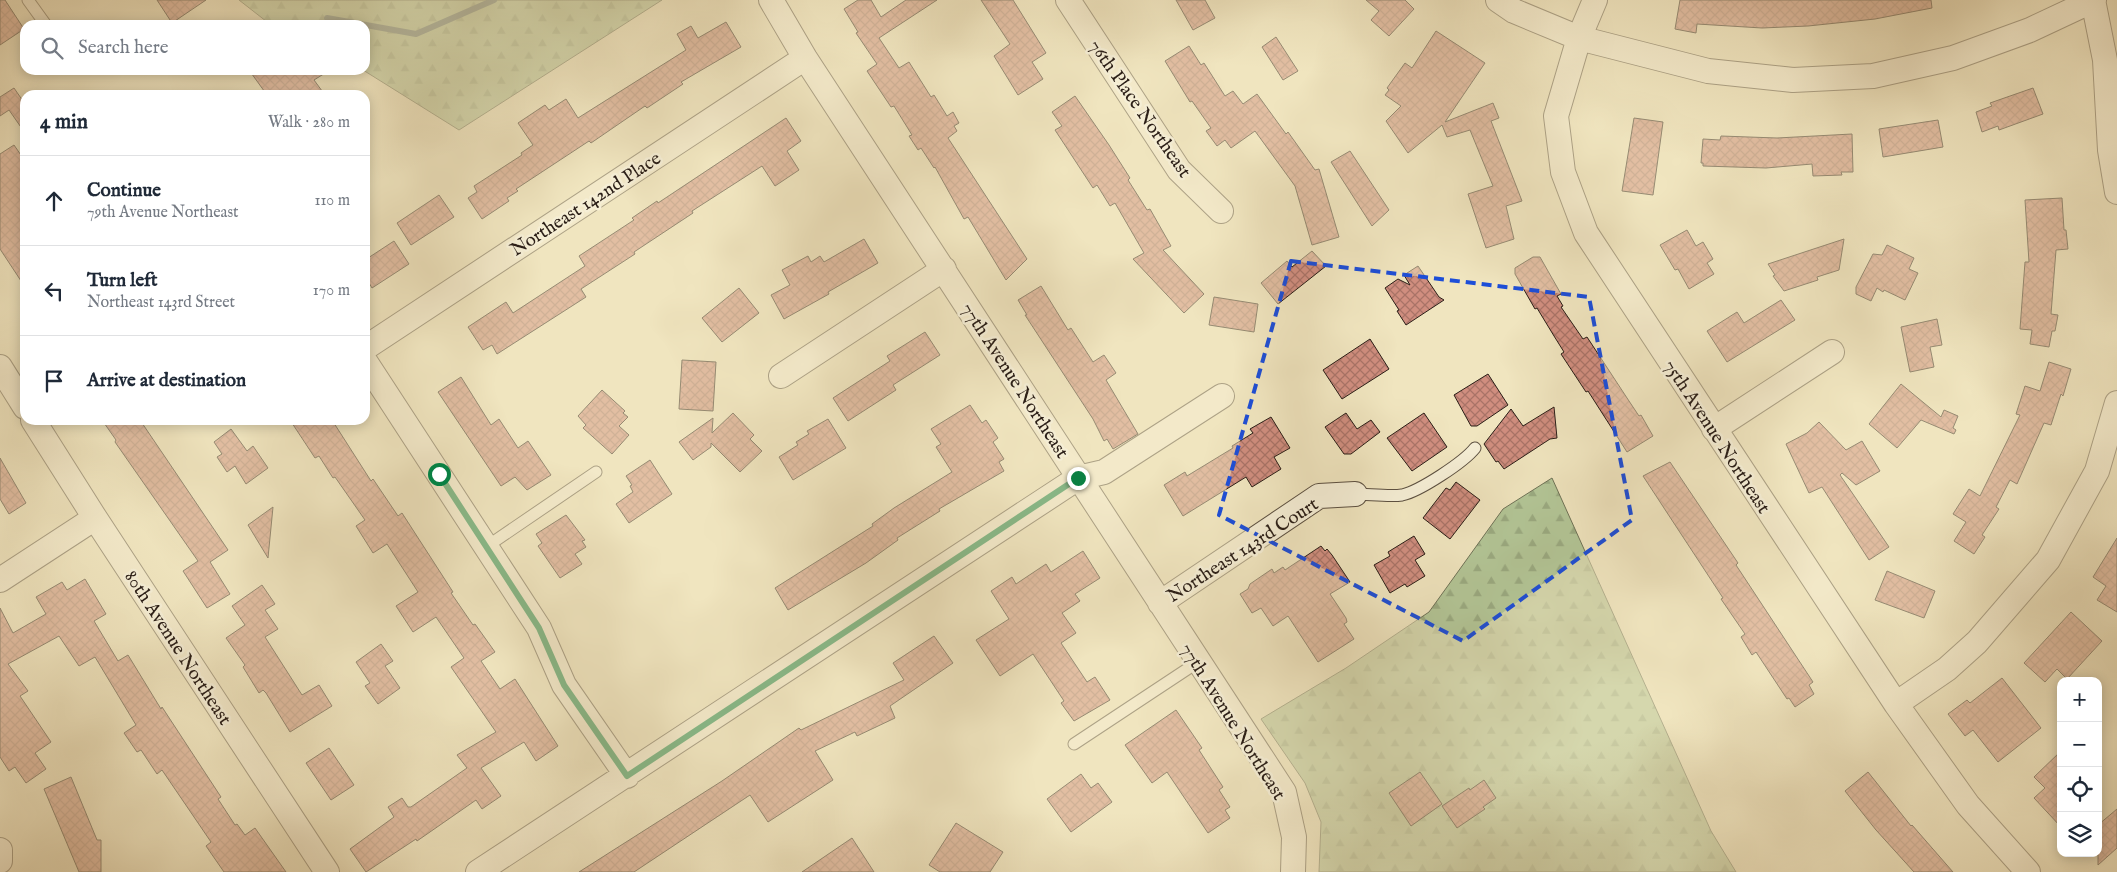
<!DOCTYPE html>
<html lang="en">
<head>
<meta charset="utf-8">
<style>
	body { margin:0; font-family:"IM FELL English",serif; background:#f2f2f3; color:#1f2937 }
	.controls { position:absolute; right:15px; bottom:15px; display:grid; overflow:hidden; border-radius:10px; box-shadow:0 2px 12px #0003 }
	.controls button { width:45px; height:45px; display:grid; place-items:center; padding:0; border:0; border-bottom:1px solid #e0e1e3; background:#fff; color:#1f2937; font:25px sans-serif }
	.stop { position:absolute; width:15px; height:15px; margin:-11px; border:4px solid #0b8043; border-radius:50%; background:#fff }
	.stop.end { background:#0b8043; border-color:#fff; box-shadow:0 1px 5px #0008 }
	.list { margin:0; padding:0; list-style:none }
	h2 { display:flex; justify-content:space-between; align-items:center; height:65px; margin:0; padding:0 20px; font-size:21px }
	h2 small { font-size:16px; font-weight:400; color:#747a83 }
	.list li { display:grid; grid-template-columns:32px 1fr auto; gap:15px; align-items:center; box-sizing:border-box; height:90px; padding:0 20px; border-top:1px solid #e0e1e3 }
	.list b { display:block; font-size:19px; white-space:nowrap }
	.list p { margin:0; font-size:16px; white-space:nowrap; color:#747a83 }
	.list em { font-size:16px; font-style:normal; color:#747a83 }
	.icon { flex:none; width:28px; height:28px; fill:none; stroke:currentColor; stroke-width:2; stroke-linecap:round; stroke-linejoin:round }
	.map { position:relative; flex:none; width:2117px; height:872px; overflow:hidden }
	.search { position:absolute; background:#fff; box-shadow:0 2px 12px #0003; left:20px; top:20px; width:350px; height:55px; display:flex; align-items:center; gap:12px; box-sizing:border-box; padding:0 18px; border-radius:15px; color:#747a83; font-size:19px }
	.panel { position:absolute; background:#fff; box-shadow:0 2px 12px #0003; left:20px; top:90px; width:350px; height:335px; border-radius:15px }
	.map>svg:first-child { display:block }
	.forest { fill:url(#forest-firs); stroke:#6e7257 }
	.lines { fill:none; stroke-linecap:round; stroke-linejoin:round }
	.stream { stroke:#6d7f76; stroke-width:6 }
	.building { fill:url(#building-cross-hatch); stroke:#2a1e17 }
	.service-casing { stroke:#5c5041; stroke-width:13 }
	.minor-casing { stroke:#5c5041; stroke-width:26 }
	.service { stroke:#f5eed5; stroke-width:11 }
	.minor { stroke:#f5eed5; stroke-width:24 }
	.route { stroke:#0b8043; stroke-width:6 }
	.marked { fill:none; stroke:#1d4ed8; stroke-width:4; stroke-dasharray:10 6; stroke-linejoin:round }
	.labels { text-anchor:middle; stroke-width:5; stroke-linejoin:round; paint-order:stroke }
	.street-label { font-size:19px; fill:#2a1e17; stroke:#f5eed5 }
</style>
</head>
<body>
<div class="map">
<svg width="2117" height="872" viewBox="0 0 2117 872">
	<defs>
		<pattern id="forest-firs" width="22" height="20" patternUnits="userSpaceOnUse" patternTransform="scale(1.25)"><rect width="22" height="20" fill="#b3c697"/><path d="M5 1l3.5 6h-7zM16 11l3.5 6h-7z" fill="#9aaa81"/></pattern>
		<pattern id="building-cross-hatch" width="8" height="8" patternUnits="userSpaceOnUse" patternTransform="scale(1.25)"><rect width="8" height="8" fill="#d08e7f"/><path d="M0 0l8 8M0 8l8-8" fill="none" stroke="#a97367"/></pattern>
	</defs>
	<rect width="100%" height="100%" fill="#f0e5bf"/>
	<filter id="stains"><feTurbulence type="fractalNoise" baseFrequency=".004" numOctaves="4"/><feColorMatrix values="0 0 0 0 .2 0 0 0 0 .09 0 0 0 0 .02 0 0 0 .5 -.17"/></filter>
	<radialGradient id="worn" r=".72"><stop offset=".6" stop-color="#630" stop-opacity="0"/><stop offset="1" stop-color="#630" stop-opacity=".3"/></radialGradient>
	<path class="forest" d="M239,0H662L459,130L363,70H365V25H271Z
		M1552,478L1711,831L1736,872H1319L1321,822L1305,783L1261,719L1346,668L1429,612L1503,509Z"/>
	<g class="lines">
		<path class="stream" d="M327,18L416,34L494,0"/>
	</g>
	<path class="building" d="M0,0H5L24,29L0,45Z
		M157,0H206L172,23Z
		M858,0H871L881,17L906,0H937L879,38L899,68L909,62L931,97L934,95L947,116L953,112L959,123L954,126L957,131L948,138L1027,259L1006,280L968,217L964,219L935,167L934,168L921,148L918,150L909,136L912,135L894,106L891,107L867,71L877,64L856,33L858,32L844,9Z
		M981,0H1013L1046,53L1032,62L1043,79L1018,95L994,56L1010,44Z
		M1176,0H1205L1215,18L1193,30Z
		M1366,0H1405L1414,9L1389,36L1371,20L1379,11Z
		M1680,0H1931L1932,8L1875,19L1808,26L1762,28L1697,24L1696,33L1675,29Z
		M726,22L741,47L681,82L683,84L647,108L645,106L591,143L589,141L516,189L518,191L507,198L509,201L482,219L468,198L477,192L474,186L522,155L521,153L533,145L518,123L545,105L549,110L566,99L578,118L686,50L677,34L691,26L698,38Z
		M1436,31L1485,63L1445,122L1493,103L1499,118L1491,121L1522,201L1506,206L1514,239L1486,248L1468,194L1493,186L1470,130L1447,137L1442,125L1408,153L1386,121L1401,106L1385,95L1389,90L1387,88L1405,63L1412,68Z
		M1276,37L1298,71L1283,80L1262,47Z
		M1189,46L1201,65L1204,63L1225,96L1233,91L1243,104L1257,94L1286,134L1288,132L1315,170L1319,169L1339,237L1312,245L1295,186L1255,131L1231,148L1225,140L1217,146L1206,131L1211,128L1192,101L1190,102L1165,61Z
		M249,70H330L314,80L325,95H267Z
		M14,88L25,104V133L9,110L0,116V97Z
		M2033,88L2043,114L1999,130L1998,126L1982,132L1976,112L1992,106L1990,103Z
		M1075,96L1109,145L1130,178L1128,180L1147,210L1150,209L1171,246L1163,250L1204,294L1184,313L1133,259L1144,253L1115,203L1110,206L1097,185L1093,188L1055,130L1062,126L1052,112Z
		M786,118L801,141L787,151L799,170L775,186L762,166L692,211L693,213L634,252L635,254L581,289L586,297L497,354L492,345L483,350L468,327L506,302L513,313L585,266L579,256L634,220L632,218L657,201L658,203Z
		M1634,118L1663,122L1653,195L1622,191Z
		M1938,120L1943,147L1883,157L1879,129Z
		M1852,134L1853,172H1841L1842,175L1813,176L1812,164L1766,168L1703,166V163H1701L1703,139L1720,140L1721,136L1777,138Z
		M14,145L25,161V287L0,249V154Z
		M1350,151L1389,210L1372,226L1331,162Z
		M439,195L454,217L411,245L397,223Z
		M2062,198L2064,230H2066L2068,249L2056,250L2051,314L2058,315L2055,331H2052L2049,347L2030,344L2032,330L2020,329L2025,262H2029L2025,200Z
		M1687,230L1696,246L1703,242L1713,259L1707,263L1714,274L1689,289L1678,269L1675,270L1660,245Z
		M864,239L878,263L828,292L829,294L784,319L771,295L790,285L782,270L808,256L811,262L820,256L824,262Z
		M1844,239L1839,270L1817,277L1818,280L1784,291L1773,276L1775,275L1768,264Z
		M394,241L409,264L372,288L365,276V260Z
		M1887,245L1914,258L1909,269L1918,273L1905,300L1884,290L1883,292L1877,288L1871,301L1856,294V287L1873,254L1882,255Z
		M1312,251L1326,266L1278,304L1261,283L1287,261L1292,267Z
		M1533,257H1540L1561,294L1557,296L1563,306L1561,307L1583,339L1587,337L1629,401L1639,416L1641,415L1653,436L1627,452L1588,391L1586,392L1561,354L1564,352L1554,336L1537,308L1535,309L1515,274V268Z
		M1418,266L1439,297L1444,300L1406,325L1397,311L1399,310L1385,288L1398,279L1410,285L1404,275Z
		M1041,286L1068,330L1071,328L1093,362L1104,355L1116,373L1106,380L1138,434L1113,449L1107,439L1104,441L1093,419L1025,315H1027L1018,300Z
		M739,288L759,313L722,342L702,318Z
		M1214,297L1258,304L1254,332L1209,325Z
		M1781,300L1795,320L1727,362L1707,331L1737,312L1744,323Z
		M1937,319L1942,345L1930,347L1934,367L1910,372L1901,327Z
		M925,332L940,355L893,385L896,390L848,421L833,398L890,361L887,356Z
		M1370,339L1389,369L1342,399L1323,370Z
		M682,360L716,362L713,411L679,409Z
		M2049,362L2071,369L2063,396L2061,394L2051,425L2044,423L2017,484L2010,480L1996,507L1999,509L1982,535L1985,537L1974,554L1954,541L1966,522L1953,514L1969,489L1980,496L2020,415L2016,414L2025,386L2040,391Z
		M1488,374L1508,405L1477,426H1471L1454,395Z
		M461,377L491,425L499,419L518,448L528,441L551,475L527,490L515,477L501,486L438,392Z
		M1901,384L1941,417L1944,410L1958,416L1953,428L1956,430L1954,434L1921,420L1897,448L1869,424Z
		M602,390L625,411L623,413L628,417L619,426L629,435L612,454L583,428L586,425L578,416Z
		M970,405L982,423L986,420L998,438L993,442L1004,459L999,462L1004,471L939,509L940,511L897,538L898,540L866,563L788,610L775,588L873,526L872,524L894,508L952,472L936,447L941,444L931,429Z
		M1554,407L1557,438L1550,439L1504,469L1498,461L1496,462L1484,444L1511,409L1523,426Z
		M733,413L754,435L750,439L762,451L740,472L711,443V447L693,460L679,442L713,418L712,433Z
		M1346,413L1357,429L1371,420L1380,432L1351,454H1344L1325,427Z
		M1424,413L1447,447L1412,471L1387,438Z
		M1271,417L1290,448L1274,457L1281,469L1252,487L1246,477L1183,516L1164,485L1185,472L1187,476L1233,448L1232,446L1253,433L1250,429Z
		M828,419L846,448L793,480L779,457L798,445L796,442L809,434L807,431Z
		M102,420H140L228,550L210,562L230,594L207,608L183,571L198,561L115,442L116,440Z
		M290,420H332L371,481L373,479L398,516L402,513L453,592L451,593L473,625L475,624L495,652L481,661L500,689L515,679L558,746L536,761L524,742L481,768L501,796L482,809L476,800L417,841L416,839L366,872L350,849L394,817L388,807L402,798L408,807H411L467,768L457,755L496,732L451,667L464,658L436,617L413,632L396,606L418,592L387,544L373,553L356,526L365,520L335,477L333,478L319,456L315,458Z
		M1819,422L1846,450L1862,441L1880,471L1856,485L1842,473L1840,475L1889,547L1869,560L1822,487L1809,493L1786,444L1807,433Z
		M231,429L247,451L253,446L268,468L246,484L235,466L227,472L217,457L222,454L214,442Z
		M0,458L26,503L9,514L0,499Z
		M650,460L672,494L629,523L616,504L633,492L630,486L632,485L626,476Z
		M1670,462L1738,563L1736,565L1813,682L1809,685L1814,694L1795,707L1789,698L1787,699L1756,652L1752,655L1741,637L1745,634L1721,599L1723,598L1643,476Z
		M1456,482L1480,500L1450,539L1423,518L1446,488L1450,490Z
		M273,507L268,558L248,525Z
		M566,515L585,540L582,541L586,547L575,554L582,564L560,578L538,546L542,543L536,534Z
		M1414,536L1425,554L1415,560L1425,576L1407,587L1405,584L1390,593L1374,565L1390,556L1388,552Z
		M2117,538V612L2097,600L2106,586L2093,577Z
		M1321,546L1325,551L1327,549L1332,555L1350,582L1330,594L1346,618L1347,622L1344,624L1354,639L1318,662L1288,616L1273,626L1261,608L1252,613L1240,594L1248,589L1250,584L1272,569L1274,573L1283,567L1285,570Z
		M1083,551L1100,578L1075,594L1080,601L1062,613L1076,633L1061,643L1087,682L1095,677L1110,700L1074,721L1061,703L1064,701L1033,654L1000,676L976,640L1009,619L991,591L1012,577L1016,584L1046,564L1051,572Z
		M1887,571L1935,591L1924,618L1875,600Z
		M85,579L106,614L94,621L118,661L128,655L161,709L162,707L221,797L218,799L235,825L237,824L245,835L255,828L286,872H224L206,846L211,842L162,770L157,774L141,750L137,752L124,733L136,725L95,657L79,666L59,636L8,664L28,691L20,696L51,742L35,753L46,769L26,783L15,767L9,771L0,757V608L13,633L46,614L36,597L62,582L67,590Z
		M262,585L275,604L265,610L278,629L265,637L302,695L319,685L332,706L290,732L266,693L263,690L259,693L243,667L245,665L226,638L245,625L232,606Z
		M2071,612L2102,641L2067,679L2057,669L2045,682L2024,663Z
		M934,636L953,663L890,706L895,718L857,736L855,732L815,751L833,780L768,822L750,795L634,872H579L722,781L799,728L801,730L904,680L893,663Z
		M381,644L393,661L385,666L400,688L378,704L365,686L370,683L356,662Z
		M2002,678L2041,728L1998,762L1973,730L1965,736L1948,714L1967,700L1970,703Z
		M1176,710L1202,748L1199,750L1223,787L1219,790L1230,807L1225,810L1230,818L1208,833L1167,772L1152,783L1125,745Z
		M329,748L354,785L331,800L306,763Z
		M2061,751V827L2034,798L2045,788L2034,777Z
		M1420,772L1442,804L1411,826L1389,793Z
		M1868,772L1911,826L1912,825L1953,872H1914L1876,830L1845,791Z
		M1081,774L1091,788L1098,783L1112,802L1071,832L1047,799Z
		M71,777L97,840H101V872H79L44,789Z
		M1484,780L1496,798L1483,807L1485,809L1457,828L1442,806L1469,788L1470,790Z
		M2117,809V848L2098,865V825Z
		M956,823L1003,852L990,872H940L929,865Z
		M852,838L874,872H802Z"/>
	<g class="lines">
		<defs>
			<path id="service" d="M28,0L46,25
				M1355,494C1368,494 1390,497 1402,495C1420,491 1464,462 1475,448
				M486,547L596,472
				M1074,744L1198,662"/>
			<path id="minor" d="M771,0L805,58L1284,792L1294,837L1293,872
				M1068,0L1179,170L1221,211
				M1498,0L1514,11L1579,38L1556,116L1563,172L1586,233L1896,704L1968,805L2028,872
				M1595,0L1579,38L1708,71L1793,80L1873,76L1953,58L2030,30L2094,0
				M2093,0L2105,60L2110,150L2117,192
				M365,348L805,58
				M365,361L539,628L564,685L627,776
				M0,367L25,407
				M781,376L944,269
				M33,420L95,518L327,872
				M1714,429L1832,352
				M0,580L95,518
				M1160,603L1319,496L1355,494
				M1896,704L1947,669L1977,642L2048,560L2097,471L2117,403
				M0,850V861
				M478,872L1078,478L1104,472L1222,396"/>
		</defs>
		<use href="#service" class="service-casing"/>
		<use href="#minor" class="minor-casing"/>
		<use href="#service" class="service"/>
		<use href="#minor" class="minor"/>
	</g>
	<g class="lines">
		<path class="route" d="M439,474L539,628L564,685L627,776L1078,478"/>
	</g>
	<path d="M0 0H2117V872H0ZM1291,261L1589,297L1632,520L1463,641L1219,515Z" fill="#f0e5bf" fill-opacity=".55" fill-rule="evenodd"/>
	<path class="marked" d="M1291,261L1589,297L1632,520L1463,641L1219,515Z"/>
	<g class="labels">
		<g class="street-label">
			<text transform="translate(1141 108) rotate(55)" y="7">76th Place Northeast</text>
			<text transform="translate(585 203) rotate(-33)" y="7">Northeast 142nd Place</text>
			<text transform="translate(1016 380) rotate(57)" y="7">77th Avenue Northeast</text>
			<text transform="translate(1718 436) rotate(57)" y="7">75th Avenue Northeast</text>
			<text transform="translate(1242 549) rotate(-33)" y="7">Northeast 143rd Court</text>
			<text transform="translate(179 647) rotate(57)" y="7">80th Avenue Northeast</text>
			<text transform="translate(1234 721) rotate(58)" y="7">77th Avenue Northeast</text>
		</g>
	</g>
	<rect width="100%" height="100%" filter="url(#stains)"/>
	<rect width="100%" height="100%" fill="url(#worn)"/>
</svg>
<div class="controls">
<button>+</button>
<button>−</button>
<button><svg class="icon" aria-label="locate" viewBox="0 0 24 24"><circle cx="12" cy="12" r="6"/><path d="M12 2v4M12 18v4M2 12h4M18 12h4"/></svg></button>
<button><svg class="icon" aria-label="layers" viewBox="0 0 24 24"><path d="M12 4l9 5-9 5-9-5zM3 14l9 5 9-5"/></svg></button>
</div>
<div class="stop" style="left:439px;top:474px"></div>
<div class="stop end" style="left:1078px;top:478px"></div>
<div class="search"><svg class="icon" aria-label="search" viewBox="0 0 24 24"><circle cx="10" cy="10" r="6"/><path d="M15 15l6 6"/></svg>Search here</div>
<section class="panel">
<h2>4 min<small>Walk · 280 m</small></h2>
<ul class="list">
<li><svg class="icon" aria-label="ahead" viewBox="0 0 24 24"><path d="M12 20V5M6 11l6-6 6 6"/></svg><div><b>Continue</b><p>79th Avenue Northeast</p></div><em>110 m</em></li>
<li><svg class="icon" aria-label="left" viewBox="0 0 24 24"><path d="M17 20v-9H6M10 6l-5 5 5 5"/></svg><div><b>Turn left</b><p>Northeast 143rd Street</p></div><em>170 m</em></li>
<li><svg class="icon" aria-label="arrive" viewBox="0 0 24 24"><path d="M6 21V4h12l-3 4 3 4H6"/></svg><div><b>Arrive at destination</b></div></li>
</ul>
</section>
</div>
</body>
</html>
